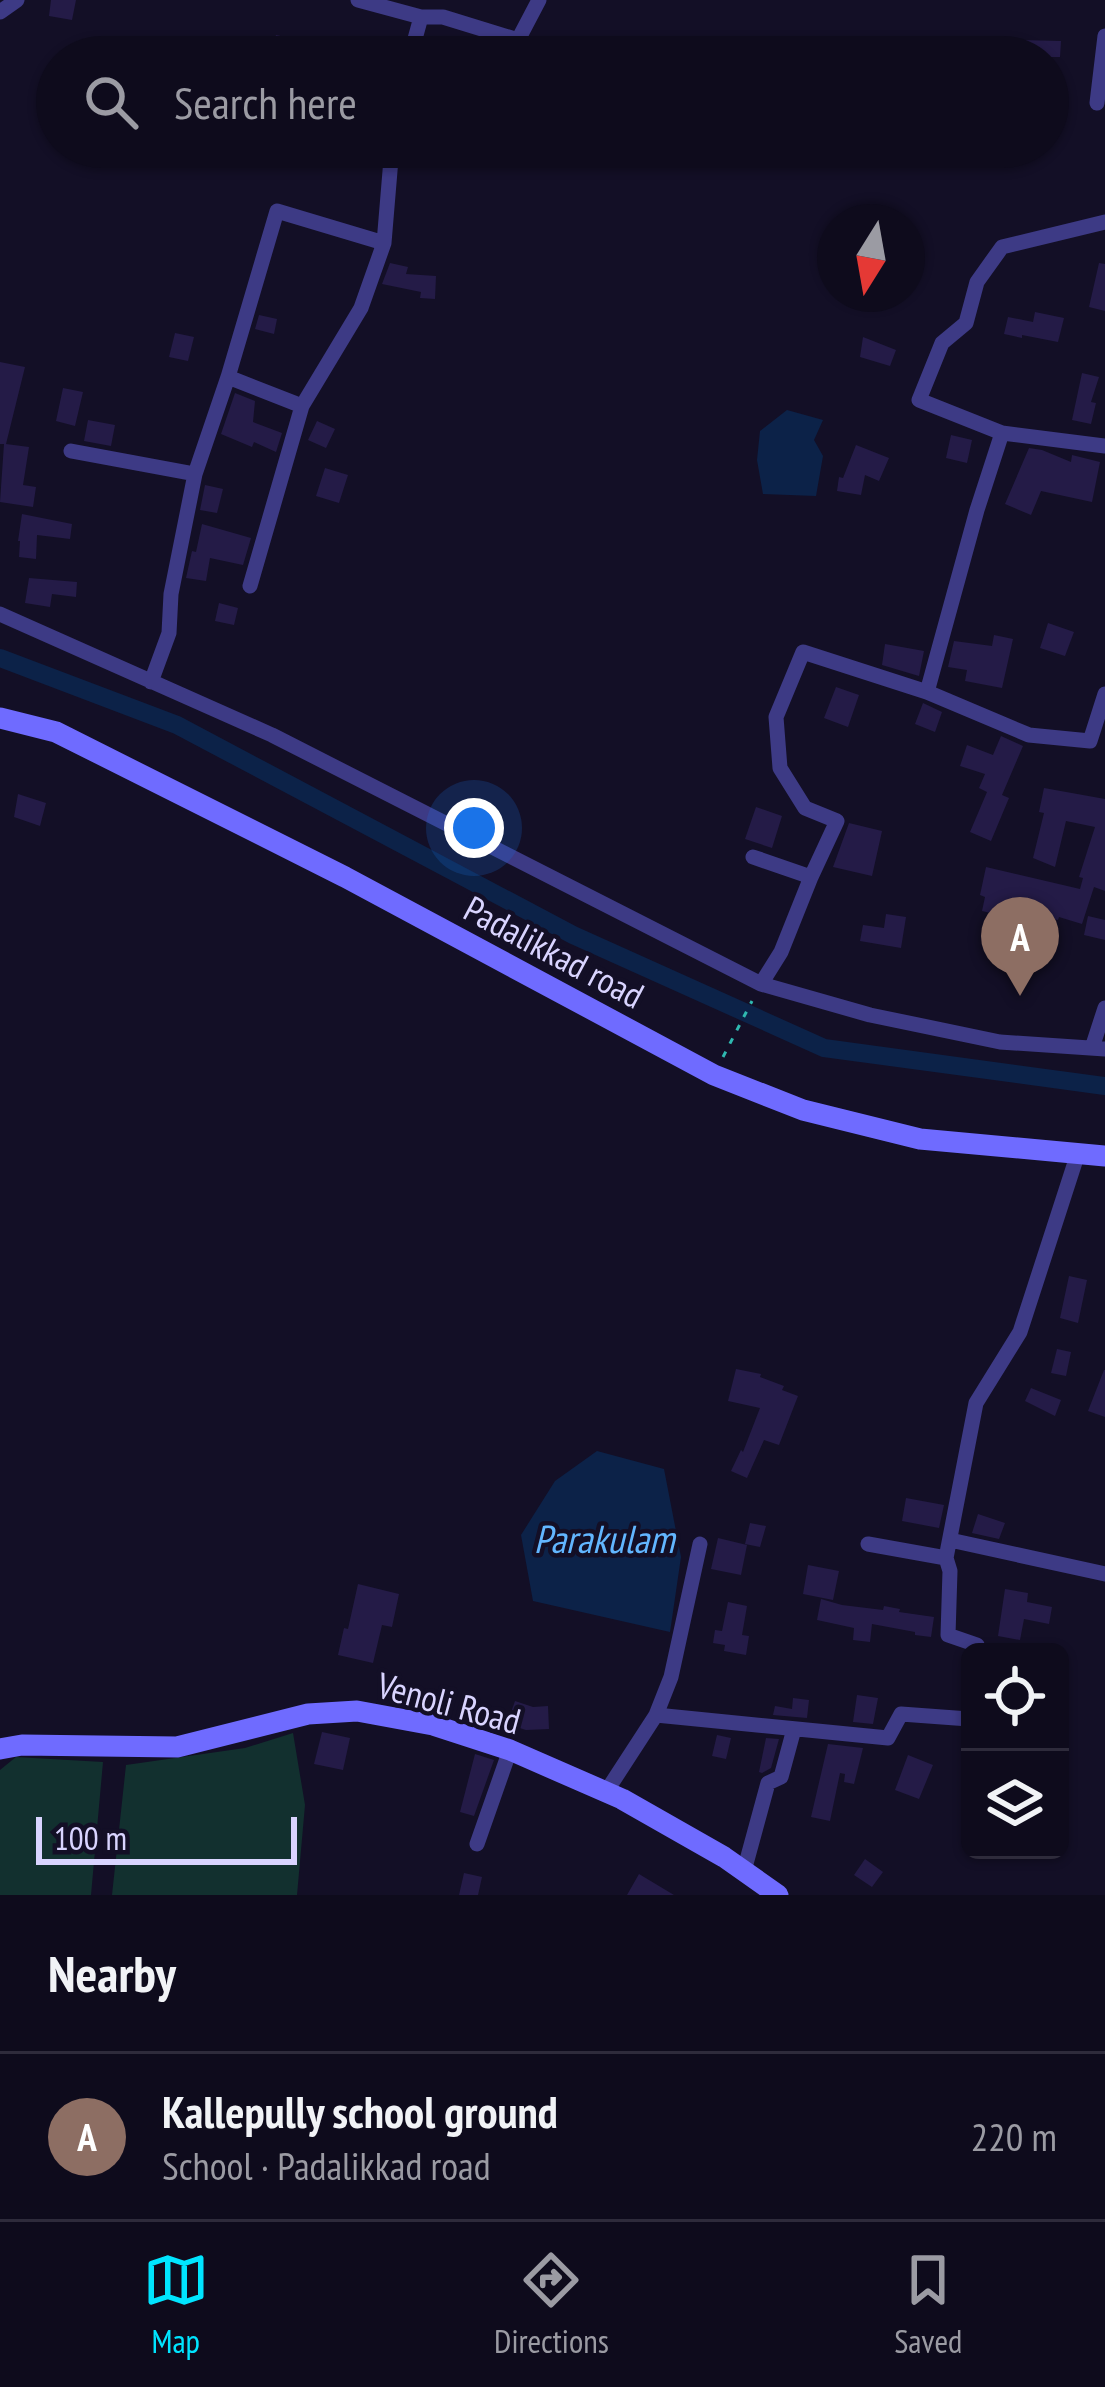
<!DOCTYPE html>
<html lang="en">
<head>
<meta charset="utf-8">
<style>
	body { margin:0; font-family:"PT Sans Narrow",sans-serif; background:#1c1929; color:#f1f3f6 }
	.controls { position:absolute; right:36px; bottom:36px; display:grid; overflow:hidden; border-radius:18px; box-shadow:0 3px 9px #0004 }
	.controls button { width:108px; height:108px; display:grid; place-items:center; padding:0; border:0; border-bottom:3px solid #2e2b3b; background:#0e0b1c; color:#f1f3f6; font:60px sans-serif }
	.compass { position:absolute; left:817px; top:204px; width:108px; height:108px; border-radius:50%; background:#0e0b1c; box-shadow:0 3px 9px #0004; rotate:191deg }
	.scale { position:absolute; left:36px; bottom:30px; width:261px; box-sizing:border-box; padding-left:12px; border:6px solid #d9d4ff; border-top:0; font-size:33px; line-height:42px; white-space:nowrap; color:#d9d4ff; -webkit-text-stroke:9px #130f26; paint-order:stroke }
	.you { position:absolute; left:474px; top:828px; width:42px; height:42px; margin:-30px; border:9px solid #fff; border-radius:50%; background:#1a73e8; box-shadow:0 0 0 18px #1a73e833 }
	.badge { display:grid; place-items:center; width:78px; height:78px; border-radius:50%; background:#00e5ff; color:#fff; font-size:39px; font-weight:700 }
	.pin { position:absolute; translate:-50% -99px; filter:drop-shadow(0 3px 6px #0008) }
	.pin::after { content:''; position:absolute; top:63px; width:42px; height:36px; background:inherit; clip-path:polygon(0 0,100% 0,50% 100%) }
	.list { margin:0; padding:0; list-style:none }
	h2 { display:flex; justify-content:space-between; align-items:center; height:156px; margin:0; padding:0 48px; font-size:51px }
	h2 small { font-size:39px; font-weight:400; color:#9b9ba3 }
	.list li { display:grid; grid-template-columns:78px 1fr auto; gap:36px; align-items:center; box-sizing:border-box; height:168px; padding:0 48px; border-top:3px solid #2e2b3b }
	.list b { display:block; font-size:45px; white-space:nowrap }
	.list p { margin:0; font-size:39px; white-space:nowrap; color:#9b9ba3 }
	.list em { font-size:39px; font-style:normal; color:#9b9ba3 }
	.icon { flex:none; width:66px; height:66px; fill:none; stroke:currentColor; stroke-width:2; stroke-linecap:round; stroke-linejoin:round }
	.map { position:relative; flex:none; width:1105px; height:1895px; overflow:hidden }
	.search { position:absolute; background:#0e0b1c; box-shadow:0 3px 9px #0004; left:36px; right:36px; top:36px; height:132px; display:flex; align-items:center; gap:30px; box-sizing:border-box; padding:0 42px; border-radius:66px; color:#9b9ba3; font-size:45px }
	.sheet { height:324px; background:#0e0b1c }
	nav { display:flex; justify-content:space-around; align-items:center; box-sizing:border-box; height:168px; border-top:3px solid #2e2b3b; background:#0e0b1c; font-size:33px; color:#9b9ba3 }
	nav a { display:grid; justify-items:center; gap:6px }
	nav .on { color:#00e5ff }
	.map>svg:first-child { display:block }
	.green { fill:#12302f }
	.water { fill:#0c2248 }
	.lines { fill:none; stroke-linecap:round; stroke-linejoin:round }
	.canal { stroke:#0c2248; stroke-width:18 }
	.building { fill:#241b47 }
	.path { stroke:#2fb8b0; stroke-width:3; stroke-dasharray:6 9; stroke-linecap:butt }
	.street { stroke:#3d3a85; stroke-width:15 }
	.secondary { stroke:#6f6bff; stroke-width:21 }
	.labels { text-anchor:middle; stroke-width:9; stroke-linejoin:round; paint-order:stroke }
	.street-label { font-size:36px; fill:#d9d4ff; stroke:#130f26 }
	.water-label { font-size:39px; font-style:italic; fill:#62b6ff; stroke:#130f26 }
</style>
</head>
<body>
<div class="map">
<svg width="1105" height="1895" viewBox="0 0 1105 1895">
	<rect width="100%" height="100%" fill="#130f26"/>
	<path class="green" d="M293,1733L305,1805L297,1895H112L126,1765L245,1748Z
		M16,1757L103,1762L91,1895H0V1770Z"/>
	<path class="water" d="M787,410L823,420L814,440L823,456L816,496L763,494L757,460L760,431Z
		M597,1451L664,1469L681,1557L670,1632L533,1601L521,1535L555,1481Z"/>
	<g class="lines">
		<path class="canal" d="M0,658L177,725L573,935L824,1048L1105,1086"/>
	</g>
	<path class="building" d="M51,0H76L72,20L49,16Z
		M276,35L299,40L295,56L272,51Z
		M1019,40L1061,41L1060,57H1019Z
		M390,263L408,267L406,274L436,276L435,299L420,298L421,292L382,284Z
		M1099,263L1105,264V311L1089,307Z
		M1035,312L1064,318L1058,342L1022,335V338L1004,334L1008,317L1033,322Z
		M259,315L277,319L274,334L255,329Z
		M175,333L194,337L188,361L169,357Z
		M863,337L896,350L890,366L860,357Z
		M0,362L25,367L6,444L29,447L23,485L36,487L33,507L0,502L4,444H0Z
		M1082,373L1099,377L1091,402L1096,403L1091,424L1072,420Z
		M63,388L83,392L75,426L56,421Z
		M235,393L255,401L253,422L282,433L276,452L254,442L252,447L221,434Z
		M88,420L115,425L111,446L84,441Z
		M317,421L335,429L326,448L308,440Z
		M951,435L972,440L967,463L946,458Z
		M856,445L889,458L879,481L865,475L861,495L837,491L839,477L843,478Z
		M1029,448L1042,450L1071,462L1072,455L1100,462L1092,502L1041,491L1031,515L1005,504Z
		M325,468L348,475L339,503L316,496Z
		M205,485L223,489L217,513L200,510Z
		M22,514L72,524L70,539L37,535L36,559L19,557L20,541H18Z
		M202,524L251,538L243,565L210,558L206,581L186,578L192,551L196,552Z
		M29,578L77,582L76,597L52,594L50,607L25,603Z
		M219,603L238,608L234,625L215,621Z
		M1048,623L1074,632L1065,656L1040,648Z
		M994,635L1013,639L1002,688L965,681L967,670L948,667L954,641L992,646Z
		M885,644L924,651L919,676L882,665Z
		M836,687L859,695L848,727L824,718Z
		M923,703L942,712L935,732L915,724Z
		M1001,736L1023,746L1002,795L1009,798L991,841L970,832L987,792L979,788L985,774L960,766L967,745L993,755Z
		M1044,788L1105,799V891L1094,887L1082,924L1059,917L1058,920L1001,907L999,915L982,911L985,897L980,895L986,867L1080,889L1083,878L1079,877L1095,827L1066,821L1055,867L1033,858L1044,813L1039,812Z
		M18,794L46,803L40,826L14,817Z
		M756,807L782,816L772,848L745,839Z
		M849,823L882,831L872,876L833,867Z
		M886,914L906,917L901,948L860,941L863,925L884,928Z
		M1088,916L1105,920V940L1084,935Z
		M1069,1276L1087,1280L1078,1323L1060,1318Z
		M1057,1349L1071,1352L1066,1376L1051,1373Z
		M736,1369L761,1374L760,1377L784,1386L782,1390L798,1396L779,1445L764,1440L747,1478L731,1471L741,1450L743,1452L760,1408L728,1401Z
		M1104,1370H1105V1417L1088,1411Z
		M1031,1388L1061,1400L1055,1416L1025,1401Z
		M906,1498L944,1505L939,1528L902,1521Z
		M978,1514L1005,1523L999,1539L972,1533Z
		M750,1523L766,1526L760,1547L745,1544Z
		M718,1538L747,1545L741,1575L711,1569Z
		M808,1565L839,1571L833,1600L803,1594Z
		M358,1584L399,1594L392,1627L382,1625L373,1663L338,1655L344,1628L348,1629Z
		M1005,1589L1028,1593L1027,1602L1052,1607L1049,1624L1024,1619L1020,1640L998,1636Z
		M821,1599L842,1605L883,1610L884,1606L900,1609L899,1612L934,1617L931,1637L915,1635V1632L872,1624L870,1642L853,1640L854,1628L817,1620Z
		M728,1602L747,1606L742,1635L749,1636L746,1655L724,1651L725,1645L713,1643L715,1630L722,1631Z
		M857,1695L878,1698L873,1724L853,1722Z
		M793,1698L809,1700L807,1718L773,1715L775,1706L792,1709Z
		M515,1701L533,1707L548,1706L549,1729L526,1730L507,1724Z
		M322,1732L350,1738L343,1770L314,1764Z
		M717,1735L731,1738L726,1759L712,1756Z
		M766,1738L779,1739L771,1768L762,1773L759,1772Z
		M828,1744L863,1748L854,1784L844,1782L845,1774L840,1773L830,1821L811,1817Z
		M475,1754L494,1760L474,1816L460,1812Z
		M908,1755L933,1765L919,1799L895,1790Z
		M865,1859L883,1872L872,1887L854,1875Z
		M464,1873L482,1877L478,1895H459Z
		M639,1874L674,1895H627Z"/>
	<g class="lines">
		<path class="path" d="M723,1057L752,1001"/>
		<path class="street" d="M358,0L421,17
			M0,12L17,0
			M410,57L421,17H443L518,40L539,0
			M1097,103L1105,36
			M228,377L302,406
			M1002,433L1105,446
			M71,451L195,474
			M250,586L302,406L361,308L384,243
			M0,614L272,735L761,984L870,1015L1000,1042L1105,1049
			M151,682L169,633L171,594L195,474L228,377L277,211L384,243L392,147
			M927,692L1029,735L1090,741L1105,694
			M753,857L811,877
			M761,984L781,952L811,877L837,821L805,808L780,768L776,717L803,652L927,692L977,510L1002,433L919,400L942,343L966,323L977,282L1002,247L1105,222
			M1092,1048L1105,1008
			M950,1540L1105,1574
			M868,1544L946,1558
			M976,1652L977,1645L948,1635L950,1571L946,1558L976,1403L1020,1332L1078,1153
			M656,1715L888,1738L901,1714L969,1719L970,1712
			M606,1792L656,1715L671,1677L700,1544
			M477,1844L510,1750
			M744,1871L768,1783L781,1777L794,1729"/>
		<path class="secondary" d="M0,718L56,732L345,877L714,1075L803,1110L920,1139L1105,1156
			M0,1749L22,1745L177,1747L308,1714L357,1711L433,1725L510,1750L622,1799L724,1857L778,1895"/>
	</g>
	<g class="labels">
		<g class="street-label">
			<text transform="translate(554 952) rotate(28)" y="13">Padalikkad road</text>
			<text transform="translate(449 1703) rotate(15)" y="13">Venoli Road</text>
		</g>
		<g class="water-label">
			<text x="604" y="1553">Parakulam</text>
		</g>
	</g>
</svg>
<div class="controls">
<button><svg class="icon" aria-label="locate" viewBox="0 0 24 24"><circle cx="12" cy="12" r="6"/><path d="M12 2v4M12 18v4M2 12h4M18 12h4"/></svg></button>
<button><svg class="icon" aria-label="layers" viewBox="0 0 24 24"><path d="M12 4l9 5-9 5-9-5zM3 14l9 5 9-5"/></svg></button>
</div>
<svg class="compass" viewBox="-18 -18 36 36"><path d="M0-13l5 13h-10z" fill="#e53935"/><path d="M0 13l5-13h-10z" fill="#9b9ba3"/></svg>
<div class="scale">100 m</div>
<div class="you"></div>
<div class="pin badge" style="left:1020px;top:996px;background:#8d6e63">A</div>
<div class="search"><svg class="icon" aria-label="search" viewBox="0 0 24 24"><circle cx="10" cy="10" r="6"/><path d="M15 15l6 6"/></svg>Search here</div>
</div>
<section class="sheet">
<h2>Nearby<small></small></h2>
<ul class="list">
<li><span class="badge" style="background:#8d6e63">A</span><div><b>Kallepully school ground</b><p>School · Padalikkad road</p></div><em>220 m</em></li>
</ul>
</section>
<nav>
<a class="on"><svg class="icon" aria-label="map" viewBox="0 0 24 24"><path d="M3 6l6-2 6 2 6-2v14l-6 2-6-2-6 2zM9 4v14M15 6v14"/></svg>Map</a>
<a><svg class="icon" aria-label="directions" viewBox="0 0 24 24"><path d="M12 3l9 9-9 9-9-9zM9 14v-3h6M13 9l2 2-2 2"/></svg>Directions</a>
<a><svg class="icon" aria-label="saved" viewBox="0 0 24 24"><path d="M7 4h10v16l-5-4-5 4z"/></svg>Saved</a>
</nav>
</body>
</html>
